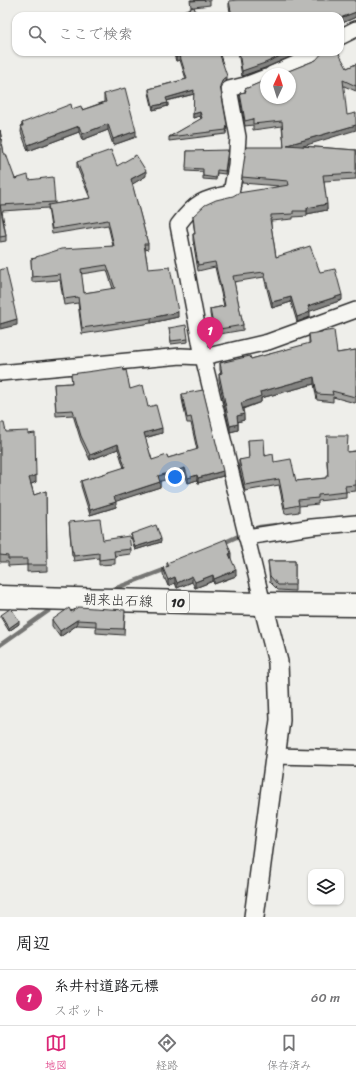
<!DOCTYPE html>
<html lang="ja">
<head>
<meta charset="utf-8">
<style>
	body { margin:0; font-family:Sriracha,"Klee One",sans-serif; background:#f2f2f2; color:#202124 }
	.controls { position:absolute; right:12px; bottom:12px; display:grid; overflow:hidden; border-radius:8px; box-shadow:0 1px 3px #0004 }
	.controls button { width:36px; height:36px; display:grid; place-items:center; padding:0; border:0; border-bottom:1px solid #e0e0e0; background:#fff; color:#202124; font:20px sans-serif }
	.compass { position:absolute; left:260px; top:68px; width:36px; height:36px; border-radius:50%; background:#fff; box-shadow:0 1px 3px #0004; rotate:4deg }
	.you { position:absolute; left:175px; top:477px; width:14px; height:14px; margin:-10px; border:3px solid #fff; border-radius:50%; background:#1a73e8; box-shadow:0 0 0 6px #1a73e833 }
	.badge { display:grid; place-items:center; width:26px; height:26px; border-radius:50%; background:#db2777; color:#fff; font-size:13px; font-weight:700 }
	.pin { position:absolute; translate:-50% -33px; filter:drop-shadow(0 1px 2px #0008) }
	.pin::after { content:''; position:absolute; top:21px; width:14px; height:12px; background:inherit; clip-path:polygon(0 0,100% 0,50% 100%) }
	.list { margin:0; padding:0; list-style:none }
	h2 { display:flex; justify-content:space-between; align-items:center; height:52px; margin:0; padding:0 16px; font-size:17px }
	h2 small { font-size:13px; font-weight:400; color:#757577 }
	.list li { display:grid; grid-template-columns:26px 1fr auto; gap:12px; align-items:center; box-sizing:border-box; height:56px; padding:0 16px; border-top:1px solid #e0e0e0 }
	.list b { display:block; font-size:15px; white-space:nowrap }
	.list p { margin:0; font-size:13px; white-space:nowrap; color:#757577 }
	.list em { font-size:13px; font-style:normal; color:#757577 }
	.icon { flex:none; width:22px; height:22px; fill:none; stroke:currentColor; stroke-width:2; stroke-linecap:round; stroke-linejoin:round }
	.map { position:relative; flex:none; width:356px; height:917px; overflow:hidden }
	.search { position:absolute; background:#fff; box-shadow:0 1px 3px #0004; left:12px; right:12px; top:12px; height:44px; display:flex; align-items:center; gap:10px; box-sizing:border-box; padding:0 14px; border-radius:12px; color:#757577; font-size:15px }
	.sheet { height:108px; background:#fff }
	nav { display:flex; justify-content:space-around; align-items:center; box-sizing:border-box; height:56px; border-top:1px solid #e0e0e0; background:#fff; font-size:11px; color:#757577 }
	nav a { display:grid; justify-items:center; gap:2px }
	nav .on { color:#db2777 }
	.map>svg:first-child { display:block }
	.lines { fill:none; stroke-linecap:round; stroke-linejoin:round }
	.stream { stroke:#757573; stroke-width:4.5 }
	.minor-casing { stroke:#2b2b2b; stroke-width:18 }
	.tertiary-casing { stroke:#2b2b2b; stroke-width:22 }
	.primary-casing { stroke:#2b2b2b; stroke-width:25 }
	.minor { stroke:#f6f6f2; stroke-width:15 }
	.tertiary { stroke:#f6f6f2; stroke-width:19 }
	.primary { stroke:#f6f6f2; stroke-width:22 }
	.wall { fill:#a0a09d; stroke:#2b2b2b; fill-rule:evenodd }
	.shaded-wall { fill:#828280; stroke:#2b2b2b }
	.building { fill:#babab7; stroke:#2b2b2b; fill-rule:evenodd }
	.labels { text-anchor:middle; stroke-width:3; stroke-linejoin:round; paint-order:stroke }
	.shield { fill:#f6f6f2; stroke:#686867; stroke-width:1 }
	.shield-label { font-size:13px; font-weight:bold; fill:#2b2b2b }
	.street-label { font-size:14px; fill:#2b2b2b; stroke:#f6f6f2 }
</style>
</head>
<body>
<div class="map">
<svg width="356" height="917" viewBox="0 0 356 917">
	<rect width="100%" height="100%" fill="#eeeeea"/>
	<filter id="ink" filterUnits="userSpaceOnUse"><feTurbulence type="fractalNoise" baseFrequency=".025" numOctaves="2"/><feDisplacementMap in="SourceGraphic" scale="8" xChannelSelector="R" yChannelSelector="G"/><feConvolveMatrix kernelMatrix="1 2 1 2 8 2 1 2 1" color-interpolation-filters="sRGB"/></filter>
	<g filter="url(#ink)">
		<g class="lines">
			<path class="stream" d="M254,529L260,527L276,525
				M221,544L243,534
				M111,590L169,568
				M0,645L54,607"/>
			<defs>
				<path id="minor" d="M340,37L356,29
					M272,74L312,57L316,52
					M0,373L181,356L203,357L268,342L356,310
					M246,537L312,527L356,523
					M263,604L203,357L178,225C195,202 204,198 231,193L236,166L238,137L229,89L245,85L266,77
					M275,756L356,758"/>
				<path id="tertiary" d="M254,917L280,720L278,662L263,604"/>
				<path id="primary" d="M0,597L263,604L356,605"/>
			</defs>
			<use href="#minor" class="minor-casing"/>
			<use href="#tertiary" class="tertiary-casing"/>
			<use href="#primary" class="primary-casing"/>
			<use href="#minor" class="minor"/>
			<use href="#tertiary" class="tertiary"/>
			<use href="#primary" class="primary"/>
		</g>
		<path class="wall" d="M190,0H210V5L194,7L197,16H183V11L193,7H191Z
			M229,1L356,17L340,24V16H231L229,7Z
			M173,52H219L227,80L223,83L221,89L227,128L226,134L169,141V137L201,119L200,116L193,118L194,94L167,101L168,106L153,110L149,93V89L186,79L180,60L176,61Z
			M238,52H301L265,68L242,76Z
			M316,60L347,68L356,64V91L344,86L302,146L356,150V179L324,181L327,210L307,214V216L293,217V219L271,221V225L276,257L320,272L342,300L309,311L310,317L297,322L291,302L272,308L264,277L234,282L243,325V330L214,335L210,314V309L224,306L215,267L198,271L193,240V234H195L193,221V216L279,186L242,183V177L284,147L282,126L253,130V125L245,126L240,98V93L245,92V89Z
			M104,94L136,137L113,145L108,130L82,140L79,132L28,151L21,132L22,123L82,110L104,102Z
			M0,130L4,154L15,179L29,180L55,202V204L90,198L77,167V162L117,166L146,176L132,184L148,244V249L145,250L148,269L178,317L151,323L82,334L78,303L64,305L60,280L32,282L31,259L113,246L108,225L52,234L48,208L2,211L6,236V241L0,242ZM107,270L113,289L84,293L81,274Z
			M187,151L228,153L225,174L217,173L216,180L203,179V172L186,171Z
			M169,328L188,339V342L171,344Z
			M309,334L337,353L356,350V402L355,403L333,397V402L317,400L314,384L261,398V402L243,409L244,420L238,422V430L230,432L219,380V374H221L220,370V363L251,359L309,344Z
			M124,371L130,389L148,407L162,433L145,438L152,460L168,458L197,450L191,423H187L182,399V394L223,476L198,483L197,480L188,483L185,474L160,481V487L115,501L116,507L90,515L81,486V481L124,468L118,449L90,460L81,441L73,415L56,416L54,384L72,383L71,374Z
			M0,423L36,482L31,484L34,495L46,491L47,571L27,572V565L8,566V562H0Z
			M327,436L347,452L356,451V491L346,492V498L318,501V504L299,506V512L285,514L279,485L245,491L239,467V460L249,459L248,440L296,481L326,478L328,476L327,463Z
			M69,522L103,540L131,549V554L115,556V564L99,565V558L74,561L73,556H72Z
			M131,534L161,542L135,550L131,537Z
			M231,558V559L236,576L214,584L213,581L195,588L192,582L177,588L175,583L168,586L163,574V568L167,567V563Z
			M268,561H295V591L278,590L270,582Z
			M71,612L125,615L124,635L96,633V626L77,625L60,637L52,626V620Z
			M1,615L19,624L9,631L1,618Z"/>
		<path class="shaded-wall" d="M356,12V17L340,24V18Z
			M289,52H301L265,68L242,76V71Z
			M180,56V60L176,61V57Z
			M227,76V80L223,83L220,90V86L223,79Z
			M194,90V94L166,101V98Z
			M168,103V106L153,110V106Z
			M200,112V116L193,118V114Z
			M108,124V130L82,140V134Z
			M356,125V130L287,151V145Z
			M79,126V132L28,151V145Z
			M136,131V137L113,145V139Z
			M146,171V176L131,185V179Z
			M327,204V210L307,214V208Z
			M342,295V300L308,312V306Z
			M291,297V302L272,308V302Z
			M178,312V317L151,323V318Z
			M310,312V317L297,322V317Z
			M17,319V325L0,329V324Z
			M314,377V384L261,398V402L241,409V403L260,392Z
			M244,414V420L237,422V416Z
			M238,424V430L230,432V426Z
			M162,428V433L144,438V433Z
			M118,444V449L90,460V455Z
			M185,468V474L158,482V476Z
			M223,471V476L198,483V478Z
			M36,475V482L29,485V478Z
			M197,475V480L188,483V478Z
			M160,482V487L114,502V497Z
			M116,502V507L90,515V510Z
			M161,539V542L135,550V547Z
			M231,553V558L229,559V554Z
			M236,570V576L214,584V579Z
			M213,575V581L195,588V582Z
			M192,576V582L177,588V583Z
			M175,577V583L168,586V580Z
			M77,620V625L60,637V631Z
			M19,621V624L9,631V628Z"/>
		<path class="building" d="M191,0H205L191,1Z
			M237,0H356V12L340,18V16H232L229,1Z
			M194,7L197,16H185L183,11Z
			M175,52H219L227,76L223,79L220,86L227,125L226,130L169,137L202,118L200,112L193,114L194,90L166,98L168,103L153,106L149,89L187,79L180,56L176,57Z
			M239,52H289L265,63L242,71Z
			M323,52H338L347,68L356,64V86L343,80L347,115L356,113V125L287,145L356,150V173L323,175L327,204L307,208V211H293V214L271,215V219H270L276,257L310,246L320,272L335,269L342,295L308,306L310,312L297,317L291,297L272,302L264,272L233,276L243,325L214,330L210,309L225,306L215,262L198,265L193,234H195L193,216L205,205L216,200L233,196L238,193L289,185L288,181L242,177L246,147H284L282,121L253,124V119L245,121L240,93L246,92L245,89L266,80V98H290V74H281L316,60Z
			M125,88L136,131L113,139L108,124L82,134L79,126L28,145L21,126H23L22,123L71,104L72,109L81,106L82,110L106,102L104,94Z
			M0,130L4,154H6L15,179L28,175L29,180L53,177L55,202L0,205L6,236L0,237Z
			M111,150L117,166L136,155L146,171L131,179L148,244H144L148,269L170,267L178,312L151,318L82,328L78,297L64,299L60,274L32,277L31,259L36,258V257L61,249L114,246L108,220L52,229L48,205L91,198L77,162ZM107,265L115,288L84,293L81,269Z
			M228,150L225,171L217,170L216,178L203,176V169L186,168L187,151Z
			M6,268L14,302H13L17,319L0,324V270Z
			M186,325L188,339L171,341L169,328Z
			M334,330L337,353L356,350V396L355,397L332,391L333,395L317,394L314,377L260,392L261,396L241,403L244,414L237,416L238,424L230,426L219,374L222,373L220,363L250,356L251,359L310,343L309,334Z
			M123,367L124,371L126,370L130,389L143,385L148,407L156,405L162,428L144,433L152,460L167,455L168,458L198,449L191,417L187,418L182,394L203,390L223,471L198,478L197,475L188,478L185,468L158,476L160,482L114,497L116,502L90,510L81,481L125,467L118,444L90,455L81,436L73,410L56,411L54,384L72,383L71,374Z
			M0,423H4L6,432L28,431V434L35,433L36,475L29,478L34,495L46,491L47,565H27V559H8V556L0,555Z
			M327,436H348L347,452L356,451V485L345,486L346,492L318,495V498L298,500L299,505L285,508L279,479L245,485L239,460L249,458L248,440L264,439L265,456L273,454L274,462L291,459L296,481L326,478V476H328L327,457Z
			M100,519L103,540L129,536L131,549L114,551L115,558L99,560V553L74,556L73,551H72L69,522Z
			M156,525L161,539L135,547L131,534Z
			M226,539L231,553L229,554L236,570L214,579L213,575L195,582L192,576L177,583L175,577L168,580L163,568L169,566L167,563Z
			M268,561H295V585H278L270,576Z
			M78,607L125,610L124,629L96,628V621L77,620L60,631L52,620L69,608L71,612Z
			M11,608L19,621L9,628L1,615Z"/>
	</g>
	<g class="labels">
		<rect class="shield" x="167" y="591" width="22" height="22" rx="3"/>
		<g class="shield-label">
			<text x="178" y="607">10</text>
		</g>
		<g class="street-label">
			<text transform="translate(118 600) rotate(2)" y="5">朝来出石線</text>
		</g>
	</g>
</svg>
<div class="controls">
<button><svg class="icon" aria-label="layers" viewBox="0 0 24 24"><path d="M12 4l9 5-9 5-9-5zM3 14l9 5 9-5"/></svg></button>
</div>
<svg class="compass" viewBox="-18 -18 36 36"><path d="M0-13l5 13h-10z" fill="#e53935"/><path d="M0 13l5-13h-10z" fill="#757577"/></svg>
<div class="you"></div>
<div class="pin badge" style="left:210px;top:350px">1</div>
<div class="search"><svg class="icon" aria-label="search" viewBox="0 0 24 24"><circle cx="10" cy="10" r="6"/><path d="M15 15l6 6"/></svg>ここで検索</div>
</div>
<section class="sheet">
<h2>周辺<small></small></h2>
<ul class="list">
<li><span class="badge">1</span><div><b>糸井村道路元標</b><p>スポット</p></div><em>60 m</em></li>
</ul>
</section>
<nav>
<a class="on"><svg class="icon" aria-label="map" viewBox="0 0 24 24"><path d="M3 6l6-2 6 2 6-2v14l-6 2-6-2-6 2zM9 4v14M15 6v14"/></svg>地図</a>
<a><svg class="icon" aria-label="directions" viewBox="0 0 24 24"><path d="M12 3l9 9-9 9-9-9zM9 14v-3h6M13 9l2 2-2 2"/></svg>経路</a>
<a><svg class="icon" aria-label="saved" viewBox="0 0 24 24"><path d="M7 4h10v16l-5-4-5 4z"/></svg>保存済み</a>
</nav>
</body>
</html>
